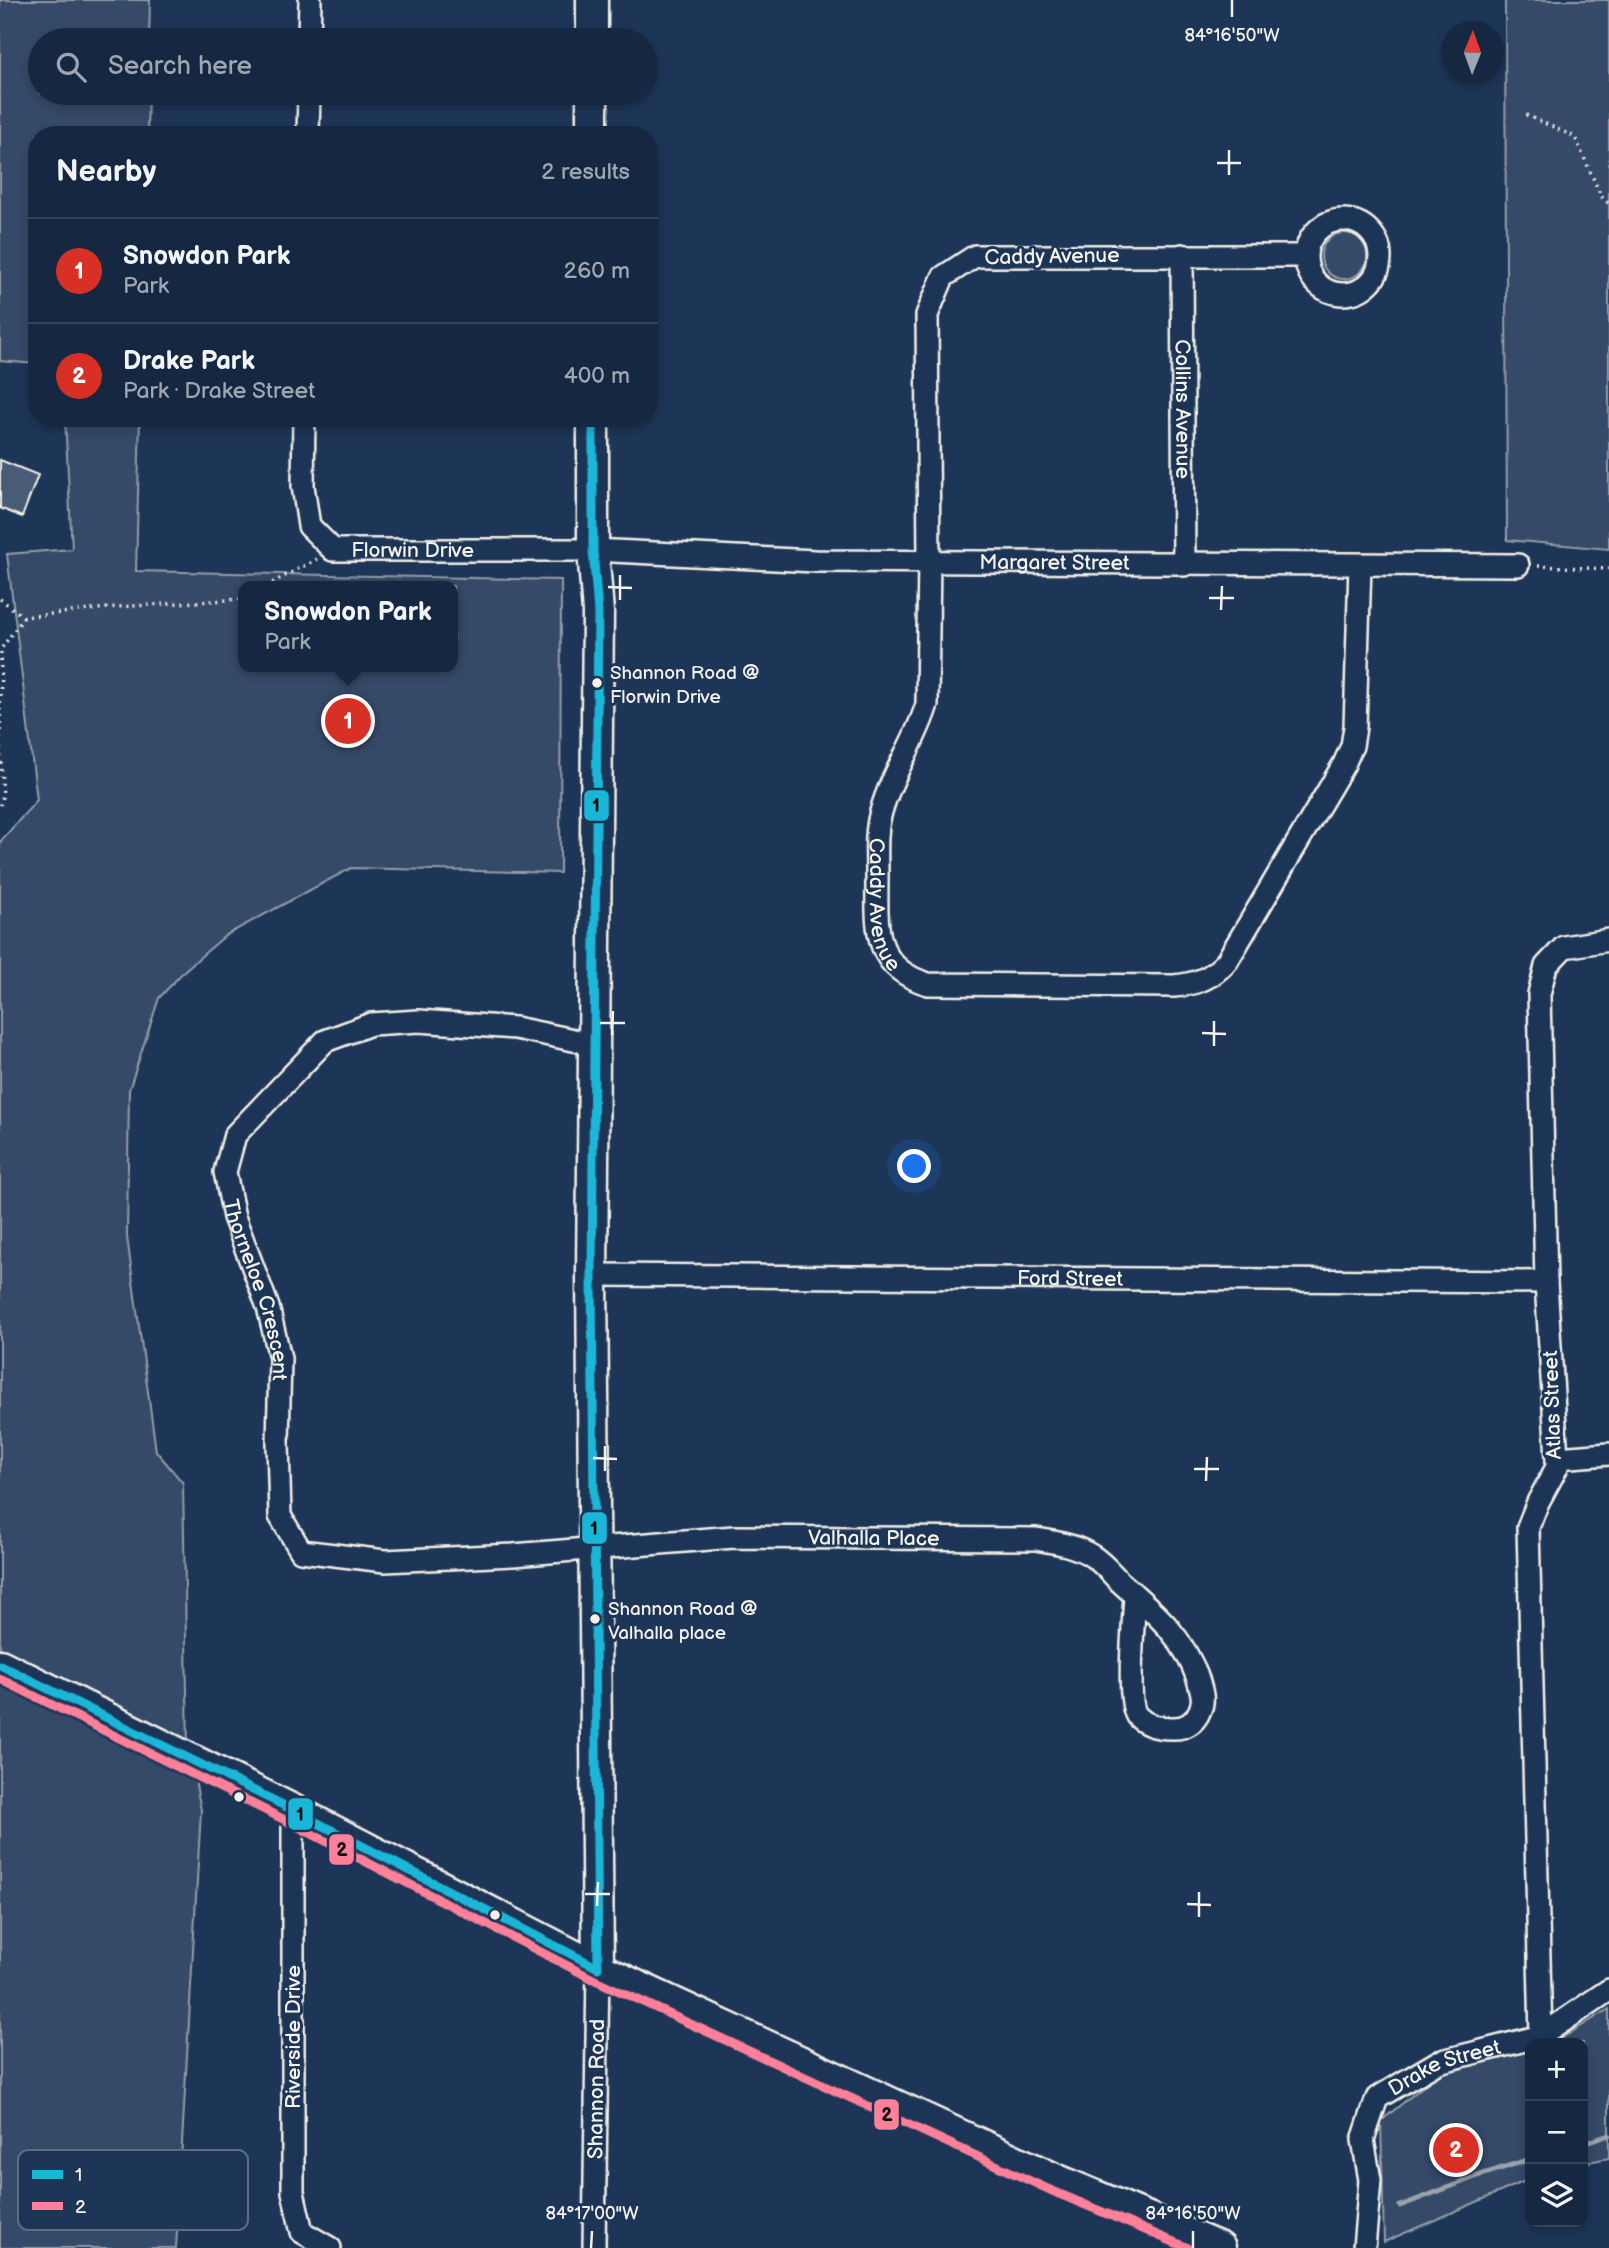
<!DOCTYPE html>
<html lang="en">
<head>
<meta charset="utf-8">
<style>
	body { margin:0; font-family:"Balsamiq Sans",sans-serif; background:#23344c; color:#f1f3f6 }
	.controls { position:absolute; right:21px; bottom:21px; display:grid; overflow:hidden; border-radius:14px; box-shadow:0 4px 10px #0003 }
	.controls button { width:63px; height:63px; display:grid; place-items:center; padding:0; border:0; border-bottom:2px solid #35445a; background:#162841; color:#f1f3f6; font:35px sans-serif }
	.compass { position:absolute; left:1441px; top:21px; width:63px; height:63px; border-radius:50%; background:#162841; box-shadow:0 4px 10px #0003; rotate:1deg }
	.you { position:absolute; left:915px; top:1167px; width:24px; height:24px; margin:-18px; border:5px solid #fff; border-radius:50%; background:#1a73e8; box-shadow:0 0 0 10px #1a73e833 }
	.badge { display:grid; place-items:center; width:46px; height:46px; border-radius:50%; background:#d93025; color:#fff; font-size:23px; font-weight:700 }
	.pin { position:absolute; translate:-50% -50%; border:4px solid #fff; box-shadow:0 2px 7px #0006 }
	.popup { position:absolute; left:238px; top:581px; width:220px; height:91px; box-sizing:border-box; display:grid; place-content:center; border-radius:14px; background:#162841; filter:drop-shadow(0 2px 5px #0005); font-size:23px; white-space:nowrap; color:#9ea6b1 }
	.popup b { font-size:26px; color:#f1f3f6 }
	.popup::after { content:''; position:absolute; left:50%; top:100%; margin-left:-14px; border:14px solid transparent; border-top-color:#162841 }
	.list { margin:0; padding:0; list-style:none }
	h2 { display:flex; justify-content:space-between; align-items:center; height:91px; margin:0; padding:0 28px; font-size:30px }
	h2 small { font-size:23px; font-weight:400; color:#9ea6b1 }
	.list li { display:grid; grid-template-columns:46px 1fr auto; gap:21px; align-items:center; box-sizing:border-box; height:105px; padding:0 28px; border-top:2px solid #35445a }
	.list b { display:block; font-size:26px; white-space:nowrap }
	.list p { margin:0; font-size:23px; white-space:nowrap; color:#9ea6b1 }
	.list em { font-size:23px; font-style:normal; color:#9ea6b1 }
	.icon { flex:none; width:38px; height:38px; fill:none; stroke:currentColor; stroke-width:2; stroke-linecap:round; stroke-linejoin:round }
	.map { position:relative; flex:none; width:1609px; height:2248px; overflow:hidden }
	.search { position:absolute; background:#162841; box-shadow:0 4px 10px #0003; left:28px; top:28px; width:630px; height:77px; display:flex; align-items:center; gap:18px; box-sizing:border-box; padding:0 24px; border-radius:38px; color:#9ea6b1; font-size:26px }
	.panel { position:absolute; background:#162841; box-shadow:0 4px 10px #0003; left:28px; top:126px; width:630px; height:301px; border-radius:28px }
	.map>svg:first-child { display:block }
	.green { fill:#354a67; stroke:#949ea8; stroke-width:2; fill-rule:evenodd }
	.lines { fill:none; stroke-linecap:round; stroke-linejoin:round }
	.stream { stroke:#9aa2ab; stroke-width:5 }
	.building { fill:#485b74; stroke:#f4f1e8; stroke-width:2 }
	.street-casing { stroke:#f4f1e8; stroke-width:26 }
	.secondary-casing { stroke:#f4f1e8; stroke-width:35 }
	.path { stroke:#f4f1e8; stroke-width:3.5; stroke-dasharray:2 5; stroke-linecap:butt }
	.street { stroke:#1d3557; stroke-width:21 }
	.secondary { stroke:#1d3557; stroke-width:30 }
	.bus-1-casing { stroke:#1d3557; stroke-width:14 }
	.bus-2-casing { stroke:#1d3557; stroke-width:14 }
	.bus-1 { stroke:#1ab6d8; stroke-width:9 }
	.bus-2 { stroke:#ff8098; stroke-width:9 }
	.ticks { fill:none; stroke:#f4f1e8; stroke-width:2.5 }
	.bus-dot { fill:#f4f1e8; stroke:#1d3557; stroke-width:2.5 }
	.labels { text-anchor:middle; stroke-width:6; stroke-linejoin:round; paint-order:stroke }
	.bus-label { font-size:19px; fill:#f4f1e8; stroke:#1d3557; text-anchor:start }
	.street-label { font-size:21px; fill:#f4f1e8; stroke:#1d3557 }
	.key { fill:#1d3557; stroke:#5e6d82; stroke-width:2 }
	.key-label { font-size:19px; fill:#f4f1e8 }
	.ticks-label { font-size:18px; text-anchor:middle; fill:#f4f1e8; stroke:#1d3557; stroke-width:6; stroke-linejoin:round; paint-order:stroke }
	.line-badge { stroke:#1d3557; stroke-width:2.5 }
	.pale-badge-label { font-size:19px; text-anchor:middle; font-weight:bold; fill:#111 }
</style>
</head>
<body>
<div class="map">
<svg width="1609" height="2248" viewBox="0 0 1609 2248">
	<rect width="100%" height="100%" fill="#1d3557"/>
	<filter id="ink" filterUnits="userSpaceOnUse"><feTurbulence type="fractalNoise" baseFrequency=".0143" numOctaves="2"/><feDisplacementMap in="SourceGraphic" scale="14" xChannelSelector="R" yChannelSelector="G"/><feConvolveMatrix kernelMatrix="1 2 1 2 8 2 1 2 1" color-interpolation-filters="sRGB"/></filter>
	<g filter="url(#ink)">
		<path class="green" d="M0,0H150L149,40H40V93H148L147,135H37V364L0,361Z
			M1505,0H1609V549L1507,540Z
			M1321 256a23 23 0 1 1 46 0a23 23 0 1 1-46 0Z
			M65,418H140L136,571L561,580L560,873L351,868L226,935L185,970L159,998L129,1090L127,1237L156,1451L183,1483L188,1745L201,1810L176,2248H0V842L37,800L7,554L72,549ZM243,586H453V667H243Z
			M1609,2009V2158L1583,2163V2043H1554Z
			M1530,2050V2179L1384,2242L1381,2121L1438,2074Z"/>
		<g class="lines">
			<path class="stream" d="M1583,2144L1609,2135
				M1400,2206L1478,2176L1530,2159"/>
		</g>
		<path class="building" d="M0,460L38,475L22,517L0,508Z"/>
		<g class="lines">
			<defs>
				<g id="street">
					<path d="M309,40L310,0"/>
					<path d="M308,135L309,93"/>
					<circle cx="1343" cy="257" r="37"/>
					<path id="s1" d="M1182,255L1184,565"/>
					<path id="s2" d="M1305,256H975L943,277L927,315L929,560L927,704C916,742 891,774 881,812C875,832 877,854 877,876C877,925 871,967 928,984L1174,986C1197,984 1212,978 1227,961L1344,764L1352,746L1355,727L1360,565"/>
					<path id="s3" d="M304,418L303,486L309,526L333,550H593L815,561L1518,565"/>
					<path id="s4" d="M593,1044L515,1028L419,1021L371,1024L325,1041L235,1135L225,1172L234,1217L268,1307L280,1358L278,1443L280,1516L301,1551L385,1561L513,1555L734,1537L1036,1539C1054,1542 1076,1545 1092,1556C1102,1562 1111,1573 1119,1581C1154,1612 1182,1634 1198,1679C1201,1690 1205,1699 1200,1710C1195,1723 1185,1729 1171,1728C1159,1728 1146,1726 1137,1716C1126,1703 1134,1616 1135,1595"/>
					<path id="s5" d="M592,1275L1546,1282"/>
					<path d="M1557,1458L1609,1454"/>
					<path d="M293,1810V2192L302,2232L330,2248"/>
					<path d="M1541,2036L1528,1527L1538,1502L1557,1467V1458L1546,1282L1539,994L1546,966L1564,947L1609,940"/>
					<path id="s6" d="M594,2248L598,1968"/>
					<path id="s7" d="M1364,2248L1370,2180L1363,2140L1377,2098L1438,2062L1541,2036L1609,1990"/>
				</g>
				<path id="secondary" d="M592,0V40
					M592,93V135
					M593,418V550L598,612L592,1275L598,1968
					M0,1665L293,1810L598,1968L1055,2179L1220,2248"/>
			</defs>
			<use href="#street" class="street-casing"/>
			<use href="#secondary" class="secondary-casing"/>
			<path class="path" d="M1526,115L1575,137L1601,196L1609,204
				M1538,566L1609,569
				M266,586L317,559
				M0,599L24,617L117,607L243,599
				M0,738L1,649L24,617
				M0,748L3,796L0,805"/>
			<use href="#street" class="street"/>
			<use href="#secondary" class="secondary"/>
			<defs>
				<path id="bus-1" d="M593,418V550L598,612L592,1275L598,1968
					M0,1665L293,1810L598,1968"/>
				<path id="bus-2" d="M0,1679L287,1821L593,1979L1050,2190L1188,2248"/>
			</defs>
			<use href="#bus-1" class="bus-1-casing"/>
			<use href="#bus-2" class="bus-2-casing"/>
			<use href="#bus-1" class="bus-1"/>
			<use href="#bus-2" class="bus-2"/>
		</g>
	</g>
	<path class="ticks" d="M1232,17V0M1217,163H1241M1229,175V150M608,587L632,588M1209,598H1234M620,600V575M1221,610L1222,586M600,1023H625M1202,1033L1226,1034M612,1035L613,1011M1214,1046V1021M593,1458L617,1459M1194,1469H1219M605,1471V1446M1206,1481L1207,1457M585,1894H610M1187,1904L1211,1905M597,1906L598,1882M1199,1917V1892M591,2248L592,2231M1193,2248V2231"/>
	<g class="bus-dot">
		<circle cx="597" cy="683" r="6"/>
		<circle cx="595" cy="1619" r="6"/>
		<circle cx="239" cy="1797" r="6"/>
		<circle cx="495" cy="1915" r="6"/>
	</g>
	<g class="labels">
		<g class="bus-label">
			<text x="610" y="679">Shannon Road @<tspan x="610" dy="24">Florwin Drive</tspan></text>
			<text x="608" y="1615">Shannon Road @<tspan x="608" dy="24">Valhalla place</tspan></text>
		</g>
		<g class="street-label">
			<text transform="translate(1052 256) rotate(-1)" y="7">Caddy Avenue</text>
			<text dy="7" stroke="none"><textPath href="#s1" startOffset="154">Collins Avenue</textPath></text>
			<text dy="7" stroke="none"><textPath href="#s3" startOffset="222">Florwin Drive</textPath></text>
			<text dy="7" stroke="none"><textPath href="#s3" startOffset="864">Margaret Street</textPath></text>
			<text dy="7" stroke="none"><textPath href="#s2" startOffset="1010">Caddy Avenue</textPath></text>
			<text dy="7" stroke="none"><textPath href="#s5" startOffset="478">Ford Street</textPath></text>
			<text dy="7" stroke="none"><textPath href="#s4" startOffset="564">Thorneloe Crescent</textPath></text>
			<text transform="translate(1552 1405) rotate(-92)" y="7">Atlas Street</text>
			<text dy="7" stroke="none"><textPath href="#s4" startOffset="1409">Valhalla Place</textPath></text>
			<text transform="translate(293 2037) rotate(-90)" y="7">Riverside Drive</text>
			<text dy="7" stroke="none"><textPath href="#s7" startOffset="228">Drake Street</textPath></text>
			<text dy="7" stroke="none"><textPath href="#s6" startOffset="159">Shannon Road</textPath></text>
		</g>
	</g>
	<rect x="18" y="2150" width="230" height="80" rx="10" class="key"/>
	<rect x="32" y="2170" width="31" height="9" fill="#1ab6d8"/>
	<rect x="32" y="2202" width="31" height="8" fill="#ff8098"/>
	<g class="key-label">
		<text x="75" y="2181">1</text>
		<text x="75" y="2213">2</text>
	</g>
	<g class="ticks-label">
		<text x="1232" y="41">84°16'50"W</text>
		<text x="592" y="2219">84°17'00"W</text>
		<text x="1193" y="2219">84°16'50"W</text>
	</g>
	<g class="line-badge">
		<rect x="583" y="789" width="27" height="33" rx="7" fill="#1ab6d8"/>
		<rect x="581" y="1511" width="27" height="34" rx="7" fill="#1ab6d8"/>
		<rect x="287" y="1797" width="27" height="34" rx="7" fill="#1ab6d8"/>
		<rect x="328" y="1833" width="27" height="33" rx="7" fill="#ff8098"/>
		<rect x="873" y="2098" width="27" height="33" rx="7" fill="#ff8098"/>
	</g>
	<g class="pale-badge-label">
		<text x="596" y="812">1</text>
		<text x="594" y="1535">1</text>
		<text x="300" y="1821">1</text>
		<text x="342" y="1856">2</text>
		<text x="887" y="2121">2</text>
	</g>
</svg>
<div class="controls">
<button>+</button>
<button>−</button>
<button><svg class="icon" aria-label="layers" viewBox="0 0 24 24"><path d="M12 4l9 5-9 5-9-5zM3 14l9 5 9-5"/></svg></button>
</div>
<svg class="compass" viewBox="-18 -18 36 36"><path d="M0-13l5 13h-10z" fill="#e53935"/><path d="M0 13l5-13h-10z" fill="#9ea6b1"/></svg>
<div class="you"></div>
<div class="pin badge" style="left:348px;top:721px">1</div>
<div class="popup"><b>Snowdon Park</b>Park</div>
<div class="pin badge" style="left:1456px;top:2150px">2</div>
<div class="search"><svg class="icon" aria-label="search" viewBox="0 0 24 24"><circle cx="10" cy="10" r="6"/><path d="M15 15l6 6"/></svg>Search here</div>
<section class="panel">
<h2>Nearby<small>2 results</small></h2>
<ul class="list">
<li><span class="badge">1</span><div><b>Snowdon Park</b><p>Park</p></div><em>260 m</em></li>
<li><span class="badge">2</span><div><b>Drake Park</b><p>Park · Drake Street</p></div><em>400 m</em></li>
</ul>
</section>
</div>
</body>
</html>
